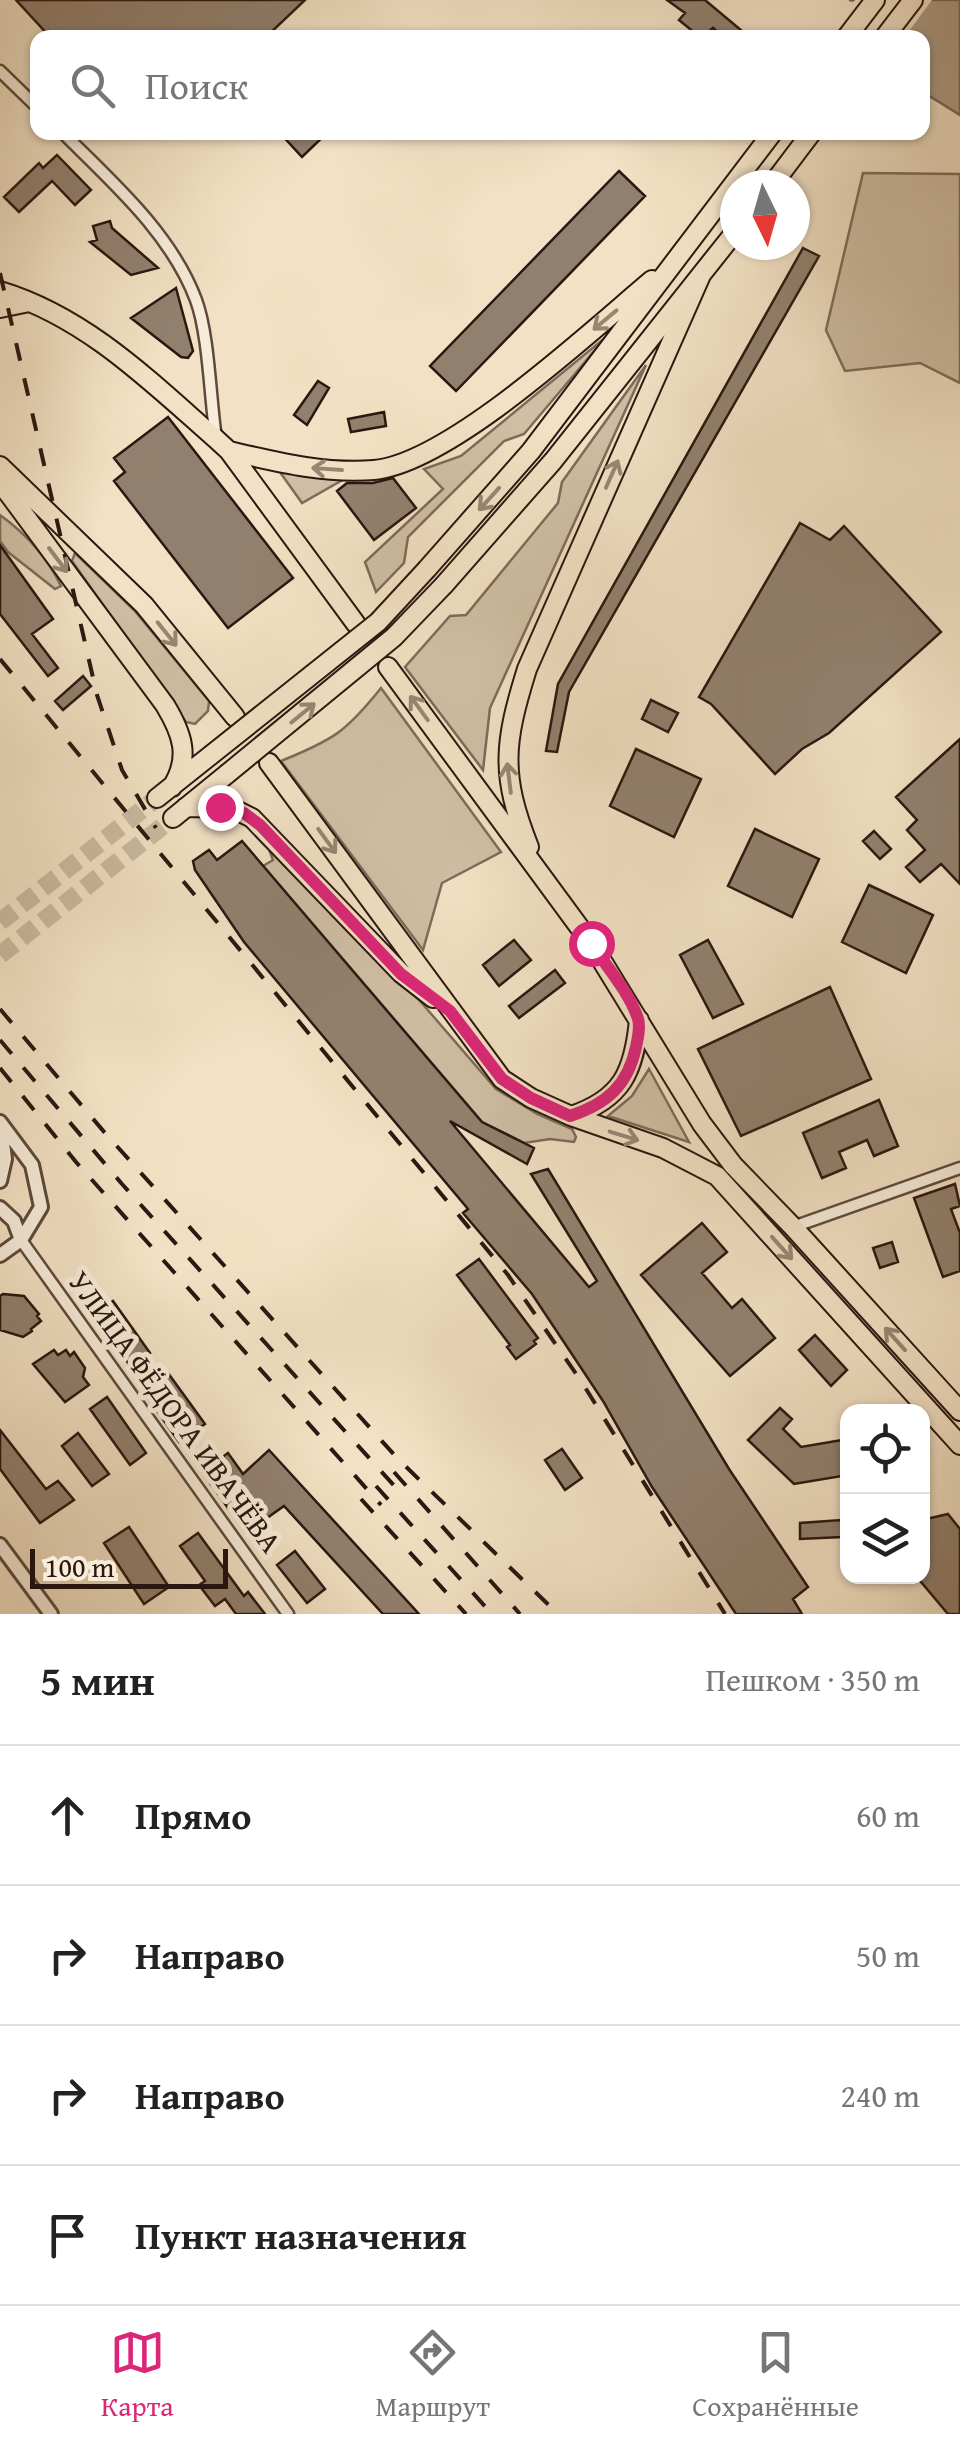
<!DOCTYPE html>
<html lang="ru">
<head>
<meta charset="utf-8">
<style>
	body { margin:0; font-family:"Gentium Book Plus",serif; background:#f2f2f2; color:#222 }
	.controls { position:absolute; right:30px; bottom:30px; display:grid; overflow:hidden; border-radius:20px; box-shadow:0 2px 8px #0004 }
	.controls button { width:90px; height:90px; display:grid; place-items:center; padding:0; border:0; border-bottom:2px solid #e0e0e0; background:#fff; color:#222; font:50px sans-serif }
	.compass { position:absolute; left:720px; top:170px; width:90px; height:90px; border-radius:50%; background:#fff; box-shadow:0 2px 8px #0004; rotate:175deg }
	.scale { position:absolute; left:30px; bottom:25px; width:198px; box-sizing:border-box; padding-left:10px; border:5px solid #2b1710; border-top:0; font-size:28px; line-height:35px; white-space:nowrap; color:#2b1710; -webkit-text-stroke:8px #f7ecd9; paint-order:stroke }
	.stop { position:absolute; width:30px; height:30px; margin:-22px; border:8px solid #db2777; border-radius:50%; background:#fff }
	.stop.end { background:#db2777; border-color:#fff; box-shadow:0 2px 10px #0008 }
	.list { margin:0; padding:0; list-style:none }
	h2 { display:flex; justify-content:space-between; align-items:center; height:130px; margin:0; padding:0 40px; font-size:42px }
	h2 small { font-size:32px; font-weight:400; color:#767676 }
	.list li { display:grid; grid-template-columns:65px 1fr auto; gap:30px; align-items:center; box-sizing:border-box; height:140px; padding:0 40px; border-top:2px solid #e0e0e0 }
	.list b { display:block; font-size:38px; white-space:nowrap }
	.list em { font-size:32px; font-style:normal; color:#767676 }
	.icon { flex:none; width:55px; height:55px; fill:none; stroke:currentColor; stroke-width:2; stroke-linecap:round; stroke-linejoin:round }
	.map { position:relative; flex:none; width:960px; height:1614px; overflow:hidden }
	.search { position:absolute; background:#fff; box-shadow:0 2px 8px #0004; left:30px; right:30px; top:30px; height:110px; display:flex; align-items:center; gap:25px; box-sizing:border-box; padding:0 35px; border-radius:20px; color:#767676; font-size:38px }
	.sheet { height:690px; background:#fff }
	nav { display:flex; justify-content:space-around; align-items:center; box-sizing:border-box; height:140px; border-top:2px solid #e0e0e0; background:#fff; font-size:28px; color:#767676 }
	nav a { display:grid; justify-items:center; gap:5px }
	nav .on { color:#db2777 }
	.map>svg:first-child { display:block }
	.green { fill:#d0bfa5; stroke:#7e6b5a; stroke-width:2.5 }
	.water { fill:#ae9c87; stroke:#7a6757; stroke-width:2.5 }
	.pier { fill:#f2e1c4 }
	.building { fill:#92806e; stroke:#2b1710; stroke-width:2.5 }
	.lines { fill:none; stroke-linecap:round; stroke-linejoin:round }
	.primary-tunnel { stroke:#cab9a0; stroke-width:18; stroke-dasharray:18 9; stroke-linecap:butt }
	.minor-casing { stroke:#5d4a3d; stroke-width:15 }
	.tertiary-casing { stroke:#5d4a3d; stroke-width:18 }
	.primary-casing { stroke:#2b1710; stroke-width:22 }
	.minor { stroke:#f7ecd9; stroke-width:10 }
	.tertiary { stroke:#f7ecd9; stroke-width:12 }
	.primary { stroke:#f2e1c4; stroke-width:18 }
	.rail { stroke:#2b1710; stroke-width:4; stroke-dasharray:18 18; stroke-linecap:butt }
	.primary-bridge-casing { stroke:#2b1710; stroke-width:22; stroke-linecap:butt }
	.primary-bridge { stroke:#f2e1c4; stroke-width:18 }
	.oneway { stroke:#988673 }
	.route { stroke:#db2777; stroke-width:12 }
	.labels { text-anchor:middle; stroke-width:10; stroke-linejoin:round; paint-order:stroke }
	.street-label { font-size:30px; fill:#2b1710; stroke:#f7ecd9 }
</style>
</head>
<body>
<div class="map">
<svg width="960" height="1614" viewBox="0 0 960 1614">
	<rect width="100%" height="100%" fill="#f2e1c4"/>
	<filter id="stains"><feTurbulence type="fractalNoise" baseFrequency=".002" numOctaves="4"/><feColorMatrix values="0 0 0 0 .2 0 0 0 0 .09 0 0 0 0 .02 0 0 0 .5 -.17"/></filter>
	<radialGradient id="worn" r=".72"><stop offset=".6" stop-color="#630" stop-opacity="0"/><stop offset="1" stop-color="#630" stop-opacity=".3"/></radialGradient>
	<path class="green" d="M863,173L960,174V383L920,363L845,371L826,330Z
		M606,337L524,434L504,441L408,537L404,563L376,592L365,562L443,489L424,469L461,456Z
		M646,365L490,708L483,770L405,667L450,616L466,615L558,503L562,482Z
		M277,468L346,478L302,503Z
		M0,515C25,533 47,557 61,586L55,589L8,552L0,541Z
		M75,553L134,610L209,701L208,711L195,724L186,722L72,561Z
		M381,688L501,852L442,883L423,950L281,761C333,740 346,732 381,688Z
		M276,851L332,915L349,928L420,1001L496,1089L537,1114L572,1129L576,1137L574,1142L550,1139L524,1143L482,1122L263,866L273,860L270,852Z
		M649,1069L689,1142L608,1116L632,1096Z"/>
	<path class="water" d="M849,0H960V115L923,92L922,38L901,37L863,2Z"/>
	<path class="pier" d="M855,0H932L904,38H894L861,7L851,5Z"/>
	<path class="building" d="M16,0H305L265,38H51Z
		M667,0H705L742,31L737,38H725L713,28L701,38L679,20L685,13Z
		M279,132H328L302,157Z
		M57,155L91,190L75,205L52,181L19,212L4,197L39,163L43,168Z
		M619,171L645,196L456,391L430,366Z
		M110,221L112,228L158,268L131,275L90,242L97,240L93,226Z
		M803,248L819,256L569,692L557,752L546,751L558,684Z
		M176,288L193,351L188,358L181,357L131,318Z
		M318,381L329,388L307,425L294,415Z
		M384,412L386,426L351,432L348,419Z
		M168,417L293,578L228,628L114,481L125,472L114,458Z
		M393,478L416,508L374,540L337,491L347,483H373Z
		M800,523L830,540L844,526L941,632L829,733L802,749L775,774L711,704L699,697Z
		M0,545L53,619L32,634L58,668L48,676L0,614Z
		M83,676L91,686L63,710L55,701Z
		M651,700L678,713L668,732L642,719Z
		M960,739V884L941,864L920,882L906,867L925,850L907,830L917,820L896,797Z
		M636,749L701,779L674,837L610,806Z
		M755,829L819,859L792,917L728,886Z
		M874,831L891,849L880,859L863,841Z
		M242,841L482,1122L534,1148L527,1164L450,1121L589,1287L597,1281L531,1174L548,1169L729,1469L808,1587L793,1599L802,1614H736L652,1487L603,1401L532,1294L463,1213L468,1209L244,942L195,870L193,861L209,850L217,860Z
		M869,885L933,915L906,973L842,942Z
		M514,940L531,960L499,986L483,965Z
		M708,940L743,1004L713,1018L680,955Z
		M555,970L565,983L519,1018L509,1006Z
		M830,987L871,1079L741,1136L698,1049Z
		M879,1100L898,1146L874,1156L867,1140L839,1152L846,1168L822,1178L803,1133Z
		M955,1184L960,1206L951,1209L960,1233V1271L943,1277L914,1198Z
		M702,1223L727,1252L702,1273L732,1308L742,1299L775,1338L730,1376L641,1275Z
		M892,1242L898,1262L880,1268L873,1248Z
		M479,1259L538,1338L534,1341L536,1344L516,1359L507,1347L510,1345L457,1275Z
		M3,1294L24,1296L39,1314L37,1316L41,1321L31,1329L32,1331L23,1337L0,1330V1296Z
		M113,1301L150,1353L131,1367L93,1315Z
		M815,1335L847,1370L831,1386L799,1350Z
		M54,1350L58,1355L66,1350L70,1356L74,1352L85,1368L83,1377L89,1385L65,1402L33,1364Z
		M168,1373L205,1424L179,1442L143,1391Z
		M107,1397L146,1453L130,1465L90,1409Z
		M780,1408L792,1419L783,1429L801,1447L848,1439V1475L794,1484L748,1440Z
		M0,1430L46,1489L58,1481L74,1500L40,1523L0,1469Z
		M78,1433L109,1474L92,1486L62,1446Z
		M562,1449L582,1478L565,1490L545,1460Z
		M269,1450L419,1614H383L284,1506L246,1533L202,1472L228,1453L243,1474Z
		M948,1514L960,1529V1614H948L916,1576H922V1520Z
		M841,1520L842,1537L800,1539V1523Z
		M129,1527L169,1587L144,1604L104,1543Z
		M198,1533L244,1596L248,1592L265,1614H236L225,1599L215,1606L199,1585L205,1581L180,1546Z
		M295,1551L325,1589L307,1603L277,1565Z"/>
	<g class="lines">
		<path class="primary-tunnel" d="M0,922L157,798
			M0,955L173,818"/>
		<defs>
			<path id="minor" d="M0,71L38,108
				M62,132C112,182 171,233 196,300C209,335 210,399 216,438
				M793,1227L960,1168
				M21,1240L288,1614"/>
			<path id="tertiary" d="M0,1122L32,1165L41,1207L21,1240L0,1255
				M0,1181L5,1159L1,1127
				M0,1208L14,1221L21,1240
				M0,1545L51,1614"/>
			<path id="primary" d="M846,38L875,0
				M884,38L913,0
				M772,185L812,132
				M0,291C86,317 150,381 216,439L229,451L356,624
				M0,308L29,302
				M229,451C277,462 325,474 374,470C450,463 591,331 652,280
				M0,466L144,605L235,717
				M0,482L165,705C182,733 191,757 172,787
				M427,569L531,451L773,132
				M444,585L553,461L735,232
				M388,667L591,943L702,1124L733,1165L793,1227L960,1411
				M269,763L502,1079L531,1098L571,1116L663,1148L717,1176L960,1445
				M157,798L211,755
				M186,807L232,808L252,818L401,973L433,998
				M173,818L227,774
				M529,847C500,774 504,743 527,669L701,275
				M571,1116C622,1099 634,1072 639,1020"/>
		</defs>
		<use href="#minor" class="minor-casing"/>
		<use href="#tertiary" class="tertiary-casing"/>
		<use href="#primary" class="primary-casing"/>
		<use href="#minor" class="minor"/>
		<use href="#tertiary" class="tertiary"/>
		<use href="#primary" class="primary"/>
		<path class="rail" d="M0,273L97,695L122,770L156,828
			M0,659L508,1275L583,1384L725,1614
			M0,1009L105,1133L398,1459L558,1614
			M0,1040L122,1184L398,1490
			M0,1068L76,1162L381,1505
			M394,1472L520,1614
			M376,1486L492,1614
			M361,1499L466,1614"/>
		<defs>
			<path id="primary-bridge" d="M211,755L378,622L427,569
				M227,774L394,637L444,585"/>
		</defs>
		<use href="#primary-bridge" class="primary-bridge-casing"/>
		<use href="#primary-bridge" class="primary-bridge"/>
	</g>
	<defs><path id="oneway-shaft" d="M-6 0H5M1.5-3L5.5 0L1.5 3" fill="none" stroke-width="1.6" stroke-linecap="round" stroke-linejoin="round" transform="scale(2.5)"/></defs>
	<g class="oneway">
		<use href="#oneway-shaft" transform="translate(605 320) rotate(140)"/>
		<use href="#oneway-shaft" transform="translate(327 469) rotate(-176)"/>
		<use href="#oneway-shaft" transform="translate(612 474) rotate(-66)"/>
		<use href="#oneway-shaft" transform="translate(489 499) rotate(132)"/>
		<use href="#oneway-shaft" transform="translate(58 560) rotate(53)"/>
		<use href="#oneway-shaft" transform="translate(167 634) rotate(51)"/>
		<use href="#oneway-shaft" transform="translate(419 708) rotate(-126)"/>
		<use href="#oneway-shaft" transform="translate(303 713) rotate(-39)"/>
		<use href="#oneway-shaft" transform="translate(509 778) rotate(-97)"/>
		<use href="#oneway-shaft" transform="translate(327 841) rotate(54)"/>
		<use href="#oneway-shaft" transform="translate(624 1136) rotate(17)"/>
		<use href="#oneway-shaft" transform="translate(782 1248) rotate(48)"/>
		<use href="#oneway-shaft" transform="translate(895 1339) rotate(-132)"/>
	</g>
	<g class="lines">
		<path class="route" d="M220,807L244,813L260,825L401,974L450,1011L502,1079L531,1098L570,1116C607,1104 628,1085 636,1047C638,1038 641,1024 637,1016C628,991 606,966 591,943"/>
	</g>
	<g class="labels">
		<g class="street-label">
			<text transform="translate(175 1412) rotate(54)" y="10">УЛИЦА ФЁДОРА ИВАЧЁВА</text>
		</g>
	</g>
	<rect width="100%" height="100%" filter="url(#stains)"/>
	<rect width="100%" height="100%" fill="url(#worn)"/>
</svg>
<div class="controls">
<button><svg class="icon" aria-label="locate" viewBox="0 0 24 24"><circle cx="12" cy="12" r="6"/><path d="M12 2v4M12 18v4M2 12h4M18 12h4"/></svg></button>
<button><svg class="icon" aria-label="layers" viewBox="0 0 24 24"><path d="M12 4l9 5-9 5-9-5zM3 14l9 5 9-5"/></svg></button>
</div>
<svg class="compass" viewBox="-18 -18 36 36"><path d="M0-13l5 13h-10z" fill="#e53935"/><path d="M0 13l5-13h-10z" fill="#767676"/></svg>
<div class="scale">100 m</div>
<div class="stop" style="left:591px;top:943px"></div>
<div class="stop end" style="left:220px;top:807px"></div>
<div class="search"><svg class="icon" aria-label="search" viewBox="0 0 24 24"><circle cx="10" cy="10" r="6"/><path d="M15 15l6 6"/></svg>Поиск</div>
</div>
<section class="sheet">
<h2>5 мин<small>Пешком · 350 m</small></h2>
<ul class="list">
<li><svg class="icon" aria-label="ahead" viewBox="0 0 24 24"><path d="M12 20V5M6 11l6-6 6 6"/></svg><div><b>Прямо</b></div><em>60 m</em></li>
<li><svg class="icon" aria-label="right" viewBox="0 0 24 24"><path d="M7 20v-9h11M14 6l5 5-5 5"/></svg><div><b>Направо</b></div><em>50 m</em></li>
<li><svg class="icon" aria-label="right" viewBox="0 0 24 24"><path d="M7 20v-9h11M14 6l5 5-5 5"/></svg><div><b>Направо</b></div><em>240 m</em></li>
<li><svg class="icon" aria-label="arrive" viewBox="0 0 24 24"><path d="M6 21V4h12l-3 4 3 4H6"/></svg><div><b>Пункт назначения</b></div></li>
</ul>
</section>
<nav>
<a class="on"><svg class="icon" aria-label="map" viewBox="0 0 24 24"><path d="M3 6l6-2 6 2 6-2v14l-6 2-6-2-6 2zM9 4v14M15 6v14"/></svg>Карта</a>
<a><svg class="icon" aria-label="directions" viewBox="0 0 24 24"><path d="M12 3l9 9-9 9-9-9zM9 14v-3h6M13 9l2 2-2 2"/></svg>Маршрут</a>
<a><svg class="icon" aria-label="saved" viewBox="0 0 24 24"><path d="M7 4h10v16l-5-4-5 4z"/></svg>Сохранённые</a>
</nav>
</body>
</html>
